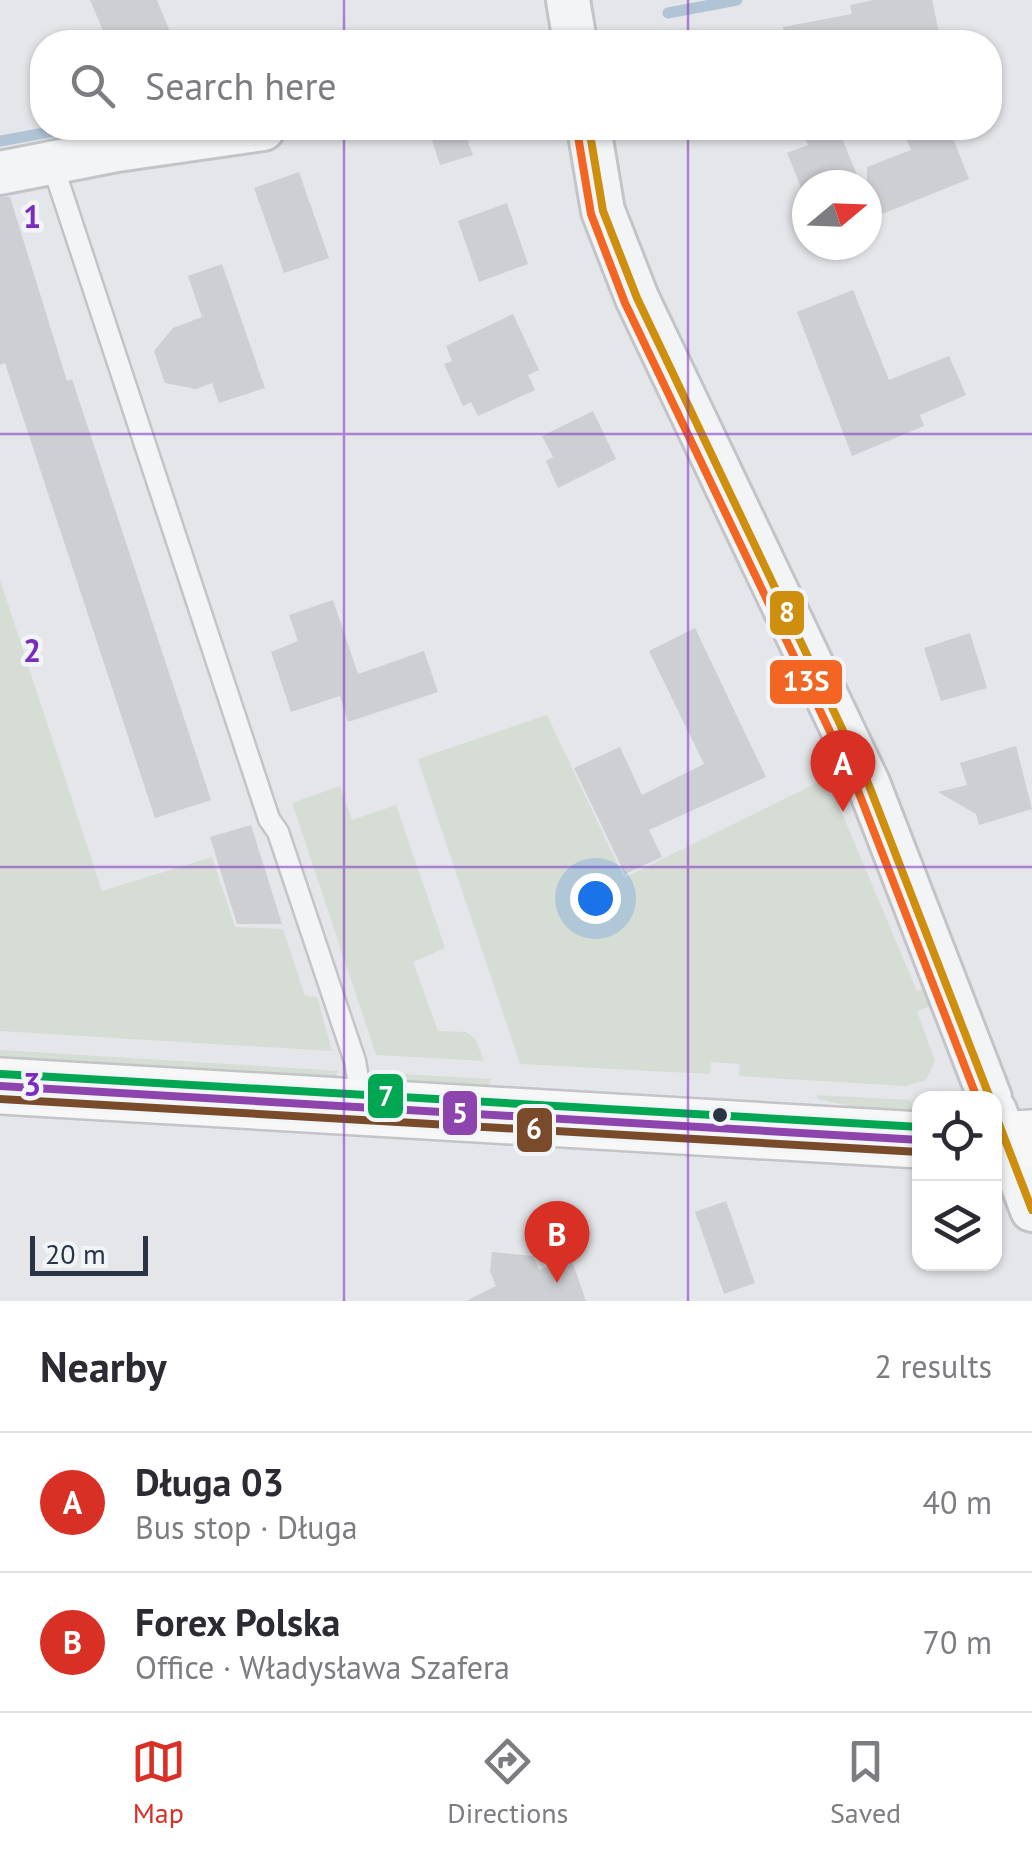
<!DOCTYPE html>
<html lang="en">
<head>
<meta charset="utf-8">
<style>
	body { margin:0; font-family:"PT Sans",sans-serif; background:#f7f7f7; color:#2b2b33 }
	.controls { position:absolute; right:30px; bottom:30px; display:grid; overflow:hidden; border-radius:20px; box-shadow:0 2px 8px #0004 }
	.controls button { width:90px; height:90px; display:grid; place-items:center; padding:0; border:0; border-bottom:2px solid #e1e1e2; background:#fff; color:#2b2b33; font:50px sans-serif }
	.compass { position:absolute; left:792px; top:170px; width:90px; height:90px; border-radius:50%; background:#fff; box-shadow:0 2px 8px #0004; rotate:71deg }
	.scale { position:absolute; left:30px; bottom:25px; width:118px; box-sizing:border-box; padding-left:10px; border:5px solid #293445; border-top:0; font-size:28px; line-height:35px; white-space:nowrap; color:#293445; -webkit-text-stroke:8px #f2f5f8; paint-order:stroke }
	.you { position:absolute; left:595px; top:898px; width:35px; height:35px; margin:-25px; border:8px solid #fff; border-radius:50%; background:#1a73e8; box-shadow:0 0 0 15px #1a73e833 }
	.badge { display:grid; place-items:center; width:65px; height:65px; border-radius:50%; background:#d93025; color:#fff; font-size:32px; font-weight:700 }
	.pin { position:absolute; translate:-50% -82px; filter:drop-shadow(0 2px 5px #0008) }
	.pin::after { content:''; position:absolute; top:52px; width:35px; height:30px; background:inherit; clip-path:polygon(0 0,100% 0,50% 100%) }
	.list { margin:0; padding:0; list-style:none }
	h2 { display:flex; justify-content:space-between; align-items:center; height:130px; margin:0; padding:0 40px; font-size:42px }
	h2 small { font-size:32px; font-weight:400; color:#7c7c81 }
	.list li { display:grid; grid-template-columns:65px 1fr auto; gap:30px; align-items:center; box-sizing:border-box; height:140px; padding:0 40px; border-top:2px solid #e1e1e2 }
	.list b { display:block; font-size:38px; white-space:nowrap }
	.list p { margin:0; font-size:32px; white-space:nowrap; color:#7c7c81 }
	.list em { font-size:32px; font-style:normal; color:#7c7c81 }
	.icon { flex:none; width:55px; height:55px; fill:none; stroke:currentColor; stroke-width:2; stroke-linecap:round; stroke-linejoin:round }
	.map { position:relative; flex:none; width:1032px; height:1301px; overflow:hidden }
	.search { position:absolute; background:#fff; box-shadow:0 2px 8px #0004; left:30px; right:30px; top:30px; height:110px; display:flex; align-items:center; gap:25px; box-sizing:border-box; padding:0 35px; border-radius:40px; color:#7c7c81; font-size:38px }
	.sheet { height:410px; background:#fff }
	nav { display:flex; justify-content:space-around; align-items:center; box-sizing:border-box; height:140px; border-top:2px solid #e1e1e2; background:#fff; font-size:28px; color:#7c7c81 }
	nav a { display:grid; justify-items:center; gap:5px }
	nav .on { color:#d93025 }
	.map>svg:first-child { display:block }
	.green { fill:#d5ddd4 }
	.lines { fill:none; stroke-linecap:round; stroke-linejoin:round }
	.stream { stroke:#b1c4d6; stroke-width:11 }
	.building { fill:#cdcfd2 }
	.lane-casing { stroke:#c2c4c7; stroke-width:25 }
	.street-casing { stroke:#c2c4c7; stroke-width:48 }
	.secondary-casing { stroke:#c2c4c7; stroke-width:60 }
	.lane { stroke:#f3f4f6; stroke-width:20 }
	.street { stroke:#f3f4f6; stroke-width:42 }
	.secondary { stroke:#f7f7f7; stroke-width:55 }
	.bus-1-casing { stroke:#f2f5f8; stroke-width:15 }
	.bus-2-casing { stroke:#f2f5f8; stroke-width:15 }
	.bus-3-casing { stroke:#f2f5f8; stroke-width:15 }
	.bus-4-casing { stroke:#f2f5f8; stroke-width:15 }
	.bus-5-casing { stroke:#f2f5f8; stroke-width:15 }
	.bus-1 { stroke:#ce8f0e; stroke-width:8 }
	.bus-2 { stroke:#f26522; stroke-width:8 }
	.bus-3 { stroke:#8e44ad; stroke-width:8 }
	.bus-4 { stroke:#7a4b2a; stroke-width:8 }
	.bus-5 { stroke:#00a651; stroke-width:8 }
	.grid { fill:none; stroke:#7b2cbf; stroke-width:2.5; stroke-opacity:0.55 }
	.bus-dot { fill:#293445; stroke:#f2f5f8; stroke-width:4 }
	.grid-label { font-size:32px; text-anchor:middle; font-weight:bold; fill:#7b2cbf; stroke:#f2f5f8; stroke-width:9; stroke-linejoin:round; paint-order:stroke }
	.line-badge { stroke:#f2f5f8; stroke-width:4 }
	.badge-label { font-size:28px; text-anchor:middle; font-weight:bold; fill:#fff }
</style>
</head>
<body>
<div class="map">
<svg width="1032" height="1301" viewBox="0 0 1032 1301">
	<rect width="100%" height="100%" fill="#e4e6e9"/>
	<path class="green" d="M0,580L102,891L212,857L235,927L283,929L305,996L317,997L332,1051L0,1031Z
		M547,715L624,878L827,778L917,991L923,989L930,1006L917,1011L935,1061L926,1080L906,1086L739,1076L740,1064L711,1062L710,1074L520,1064L418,759Z
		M340,786L352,820L396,805L445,948L413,962L438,1031L466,1032L475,1038L484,1061L376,1055L292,803Z
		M0,1050L339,1071L330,1083L0,1062Z
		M385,1073L491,1079L488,1091L388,1086Z
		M817,1095L909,1100L914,1111L888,1114L818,1099Z"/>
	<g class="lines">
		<path class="stream" d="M668,13L737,0
			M0,141L72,128"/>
	</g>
	<path class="building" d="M90,0H157L174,42H108Z
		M874,0H932L941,42H784L783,27L852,14L850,5Z
		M428,128H463L473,155L440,165Z
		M830,128H838L861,185H807L804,195L787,153L808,145L804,138Z
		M902,128H949L969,179L867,220V167L911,150Z
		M299,172L329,258L284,273L254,188Z
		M0,197H10L67,381L72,379L211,800L155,818L5,363L0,365Z
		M507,203L528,264L479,282L458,221Z
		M222,264L265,388L219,403L212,383L196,389L165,383L154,351L173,328L202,317L188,276Z
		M853,290L889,380L949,356L966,395L920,415L924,426L852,456L797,312Z
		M513,314L539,370L528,375L535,390L478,416L471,402L463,406L444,364L452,361L446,346Z
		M593,411L616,459L558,488L546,461L553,457L542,436Z
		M333,600L358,674L424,651L438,692L348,722L340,696L291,712L271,652L298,641L289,615Z
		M695,628L766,777L649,830L662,857L625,874L574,768L620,747L642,795L704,764L649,651Z
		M970,633L987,688L941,701L924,648Z
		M1016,746L1032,809L979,825L976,814L938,792L967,785L960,763Z
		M251,825L282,924H237L210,837Z
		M726,1201L755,1283L724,1294L695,1212Z
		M492,1252L533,1256L539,1270L571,1258L586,1301H466L496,1286L490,1271Z"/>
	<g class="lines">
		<defs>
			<path id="lane" d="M52,163L269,819L278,832L355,1061L362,1104"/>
			<path id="street" d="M568,0L575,42
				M589,128L603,211L637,298L868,783L990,1098
				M0,173L117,150L263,129
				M995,1111L1032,1210"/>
			<path id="secondary" d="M0,1086L920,1140
				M994,1140L1032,1138"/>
		</defs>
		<use href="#lane" class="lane-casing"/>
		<use href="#street" class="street-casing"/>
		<use href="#secondary" class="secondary-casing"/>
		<use href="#lane" class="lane"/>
		<use href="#street" class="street"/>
		<use href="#secondary" class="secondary"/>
		<defs>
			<path id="bus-1" d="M589,128L603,211L637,298L868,783L990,1098
				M994,1111L1032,1210"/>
			<path id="bus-2" d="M577,130L591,214L625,303L857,788L977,1098"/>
			<path id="bus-3" d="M0,1086L920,1140"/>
			<path id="bus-4" d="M0,1099L919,1152"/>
			<path id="bus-5" d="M1,1074L920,1127"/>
		</defs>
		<use href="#bus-1" class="bus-1-casing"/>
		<use href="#bus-2" class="bus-2-casing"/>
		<use href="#bus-3" class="bus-3-casing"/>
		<use href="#bus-4" class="bus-4-casing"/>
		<use href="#bus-5" class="bus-5-casing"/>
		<use href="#bus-1" class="bus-1"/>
		<use href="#bus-2" class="bus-2"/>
		<use href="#bus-3" class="bus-3"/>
		<use href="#bus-4" class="bus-4"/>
		<use href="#bus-5" class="bus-5"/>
	</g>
	<path class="grid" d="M344,0V42M688,0V42M344,128V1301M688,128V1301M0,434H1032M0,867H1032"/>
	<circle class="bus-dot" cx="720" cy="1115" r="9"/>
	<g class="grid-label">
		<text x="32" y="228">1</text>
		<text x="32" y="662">2</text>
		<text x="32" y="1096">3</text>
	</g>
	<g class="line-badge">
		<rect x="768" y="589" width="38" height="48" rx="10" fill="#ce8f0e"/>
		<rect x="768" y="658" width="76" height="48" rx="10" fill="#f26522"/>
		<rect x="366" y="1072" width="39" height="48" rx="10" fill="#00a651"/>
		<rect x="441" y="1089" width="38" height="48" rx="10" fill="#8e44ad"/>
		<rect x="515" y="1106" width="39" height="48" rx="10" fill="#7a4b2a"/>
	</g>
	<g class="badge-label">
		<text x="787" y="622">8</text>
		<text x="806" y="691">13S</text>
		<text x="386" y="1106">7</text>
		<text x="460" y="1123">5</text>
		<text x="534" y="1139">6</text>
	</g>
</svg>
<div class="controls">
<button><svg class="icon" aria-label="locate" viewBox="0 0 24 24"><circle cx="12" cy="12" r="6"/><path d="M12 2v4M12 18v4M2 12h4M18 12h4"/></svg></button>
<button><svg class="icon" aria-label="layers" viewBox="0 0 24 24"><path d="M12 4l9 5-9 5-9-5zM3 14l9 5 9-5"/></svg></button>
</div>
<svg class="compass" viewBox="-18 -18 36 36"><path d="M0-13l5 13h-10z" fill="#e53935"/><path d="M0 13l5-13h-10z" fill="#7c7c81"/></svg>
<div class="scale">20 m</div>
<div class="you"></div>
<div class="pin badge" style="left:843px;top:812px">A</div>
<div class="pin badge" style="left:557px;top:1283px">B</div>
<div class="search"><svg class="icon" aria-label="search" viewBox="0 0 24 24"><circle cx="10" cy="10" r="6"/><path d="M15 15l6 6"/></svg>Search here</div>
</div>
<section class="sheet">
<h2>Nearby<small>2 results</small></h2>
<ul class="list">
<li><span class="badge">A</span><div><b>Długa 03</b><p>Bus stop · Długa</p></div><em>40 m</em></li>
<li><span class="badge">B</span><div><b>Forex Polska</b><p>Office · Władysława Szafera</p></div><em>70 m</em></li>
</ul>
</section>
<nav>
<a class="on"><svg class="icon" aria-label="map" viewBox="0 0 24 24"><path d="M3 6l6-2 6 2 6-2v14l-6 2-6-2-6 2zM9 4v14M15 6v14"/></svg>Map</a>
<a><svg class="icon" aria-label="directions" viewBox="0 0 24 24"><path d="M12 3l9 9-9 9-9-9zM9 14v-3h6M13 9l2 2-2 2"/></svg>Directions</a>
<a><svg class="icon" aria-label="saved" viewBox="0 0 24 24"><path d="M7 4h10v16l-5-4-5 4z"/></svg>Saved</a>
</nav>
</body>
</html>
